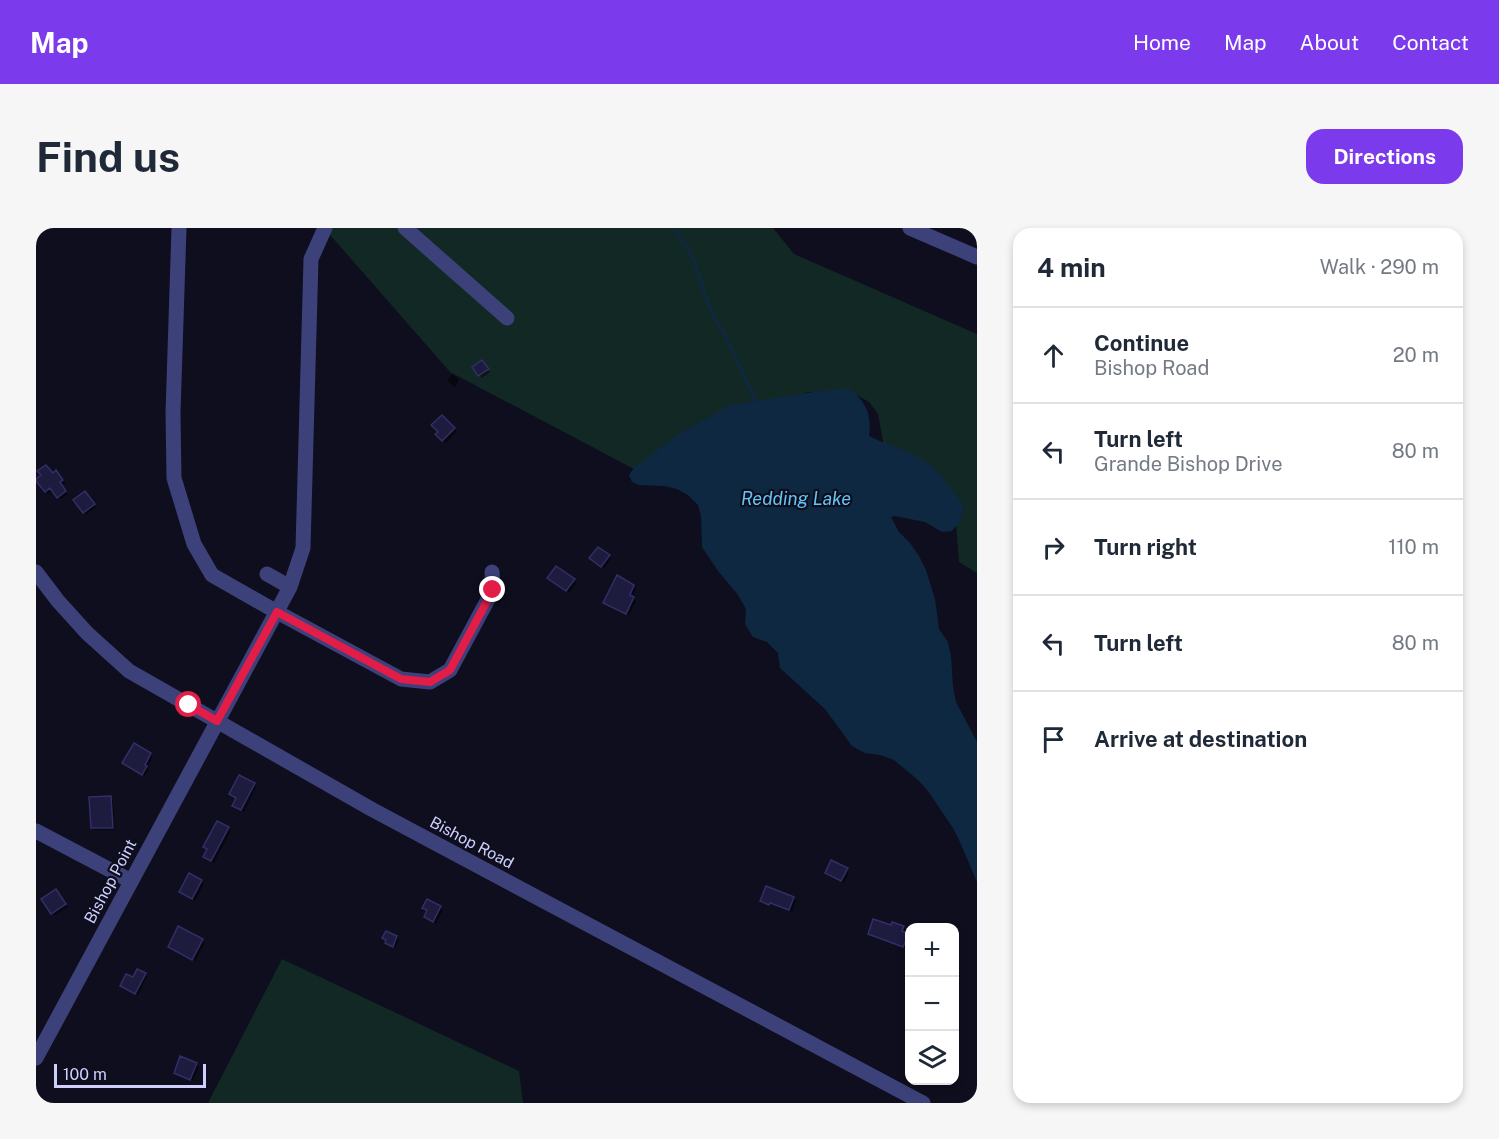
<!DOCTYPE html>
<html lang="en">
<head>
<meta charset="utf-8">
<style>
	body { margin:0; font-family:"Public Sans",sans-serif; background:#f6f6f7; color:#1f2937 }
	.controls { position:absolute; right:18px; bottom:18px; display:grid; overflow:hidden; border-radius:12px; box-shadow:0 3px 9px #0003 }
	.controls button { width:54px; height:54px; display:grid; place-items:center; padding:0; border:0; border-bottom:2px solid #e0e1e3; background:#fff; color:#1f2937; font:30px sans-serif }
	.scale { position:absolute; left:18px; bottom:15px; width:152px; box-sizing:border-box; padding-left:6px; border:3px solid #cecffc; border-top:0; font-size:16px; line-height:21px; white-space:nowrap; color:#cecffc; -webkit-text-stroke:4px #0e0e1e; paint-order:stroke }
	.stop { position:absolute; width:18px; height:18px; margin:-14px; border:4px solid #e11d48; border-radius:50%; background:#fff }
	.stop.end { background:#e11d48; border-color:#fff; box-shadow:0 2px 6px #0008 }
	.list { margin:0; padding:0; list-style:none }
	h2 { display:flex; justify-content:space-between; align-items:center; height:78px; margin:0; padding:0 24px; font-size:26px }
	h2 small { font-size:20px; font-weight:400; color:#747a83 }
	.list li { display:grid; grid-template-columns:39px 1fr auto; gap:18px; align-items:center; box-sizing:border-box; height:96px; padding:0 24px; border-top:2px solid #e0e1e3 }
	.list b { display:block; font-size:22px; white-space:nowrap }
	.list p { margin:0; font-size:20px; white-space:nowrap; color:#747a83 }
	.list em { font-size:20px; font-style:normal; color:#747a83 }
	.icon { flex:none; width:33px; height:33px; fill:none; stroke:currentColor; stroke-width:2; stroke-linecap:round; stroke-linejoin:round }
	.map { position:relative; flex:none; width:941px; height:875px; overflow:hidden; border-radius:18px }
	header { display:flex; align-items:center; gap:36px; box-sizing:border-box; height:84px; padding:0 30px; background:#7c3aed; color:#fff }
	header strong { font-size:28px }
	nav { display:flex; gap:33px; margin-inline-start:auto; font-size:21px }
	.intro { display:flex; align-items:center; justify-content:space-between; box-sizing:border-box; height:144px; padding:0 36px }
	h1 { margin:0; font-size:42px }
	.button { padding:15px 27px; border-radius:18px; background:#7c3aed; color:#fff; font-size:21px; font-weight:700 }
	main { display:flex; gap:36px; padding:0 36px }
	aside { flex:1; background:#fff; border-radius:18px; box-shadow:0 3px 9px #0003 }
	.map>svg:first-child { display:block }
	.green { fill:#112824 }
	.water { fill:#0f2841 }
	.shadow { fill:#0007 }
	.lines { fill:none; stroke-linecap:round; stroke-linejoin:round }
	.stream { stroke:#0f2841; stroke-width:3 }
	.building { fill:#1d1b3e; stroke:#322e68; stroke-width:1.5 }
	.minor { stroke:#3c417a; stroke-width:15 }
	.route { stroke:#e11d48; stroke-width:8 }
	.labels { text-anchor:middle; stroke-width:4.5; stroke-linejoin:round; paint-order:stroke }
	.street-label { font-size:16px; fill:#cecffc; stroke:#0e0e1e }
	.water-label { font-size:18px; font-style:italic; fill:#63c4f5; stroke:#0e0e1e }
</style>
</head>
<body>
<header>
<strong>Map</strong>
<nav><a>Home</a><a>Map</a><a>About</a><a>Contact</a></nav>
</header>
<div class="intro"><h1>Find us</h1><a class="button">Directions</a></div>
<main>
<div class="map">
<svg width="941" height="875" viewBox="0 0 941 875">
	<rect width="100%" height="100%" fill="#0e0e1e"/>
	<path class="green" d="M288,0H737L758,26L941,106V345L923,334L918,270L848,219L842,186L833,174L817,165L772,164L724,184L615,250L414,144Z
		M246,731L483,843L487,875H172Z"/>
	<path class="water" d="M813,160C830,174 836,186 833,208L846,214L875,225L900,241L928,278L924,293L916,303L906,304L889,294L858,288L855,289L863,304L874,315L883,328L890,342L899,371L903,401L912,414L915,428L917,459L920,474L941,514V654L924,614L917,600L892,563L881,551L858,532L844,527L829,525L816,518L789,481L744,440L742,425L731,414L717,409L709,396L710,381L702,367L682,343L666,319L665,288L662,277L652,267L641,261L628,258L603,257L596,254L593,247L598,240L641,207L694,177L784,163Z"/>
	<path class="shadow" d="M449,137L454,144L446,150L438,140Z
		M416,146L423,152L419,159L411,153Z
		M406,189L421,203L410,215L401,206L404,204Z
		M17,247H23L29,255L25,258L32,266L25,271L17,262L12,266L10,263Z
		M51,268L60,279L51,286L48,284Z
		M573,328L575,331L568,340L558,333Z
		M581,350L600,361L596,369L600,373L593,387L572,377Z
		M516,352H538L540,355L533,365Z
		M98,517L117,529L111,540L113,542L109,548L91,538Z
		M218,557L220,559L208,584L200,580L198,578Z
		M75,570L77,572L79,602H59L57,600Z
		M182,595L195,603L178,635L169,629Z
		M811,642L813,644L808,655L791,645Z
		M165,653L168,656L159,673L145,664Z
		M22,666L32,679L19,687L17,685Z
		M757,670L760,673L756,684L737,676L736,678L726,673Z
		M392,673L407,682L400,696L390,689L392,683L388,680Z
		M855,699H867L870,702L868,706L874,709V712L869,721L836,708L833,705Z
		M142,700L169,715L159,733L137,721Z
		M360,709L363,712L359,720L351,715Z
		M109,747L111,749L102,767L88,760L97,751Z
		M160,836L163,839L157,853L142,847L140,844Z"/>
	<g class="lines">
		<path class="stream" d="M637,0L653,22L659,36L673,79L680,93L688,105L720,173"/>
	</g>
	<path class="building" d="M446,132L453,141L442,148L436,139Z
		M406,187L419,200L406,213L399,206L402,204L395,197Z
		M10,237L17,245L20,242L27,252L24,254L30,263L21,270L14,260L9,264L0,253V251L5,247L1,243Z
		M49,263L59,276L47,285L37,272Z
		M562,319L574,327L565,339L553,330Z
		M520,338L539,351L530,363L511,350Z
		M581,347L598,357L594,367L598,369L590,386L567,375Z
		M98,515L115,525L109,537L111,538L106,547L86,535Z
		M203,547L219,555L205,582L196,578L200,570L193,566Z
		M75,568L77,600H55L53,569Z
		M181,593L193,599L175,633L167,629L171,621L167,619Z
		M795,632L812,640L805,653L789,645Z
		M153,645L166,652L156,671L143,664Z
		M730,658L758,669L753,682L734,675L733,677L724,673Z
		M20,661L30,676L15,686L5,671Z
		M391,671L405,678L397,694L388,689L391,682L386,680Z
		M837,691L855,697L856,694L868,698L866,703L873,706L867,719L832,706Z
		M142,698L167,711L156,732L132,719Z
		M350,703L361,708L357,719L349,715L350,712L346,710Z
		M101,741L110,745L99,766L84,758L90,746L97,749Z
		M144,828L161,835L154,852L138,845Z"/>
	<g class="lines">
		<path class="minor" d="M143,0L137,185L138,250L158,316L176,347L241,384L365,451L394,454L414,442L457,362L456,344
			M369,0L471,90
			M874,0L941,29
			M0,344L22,373L51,405L93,443L337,582L887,875
			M231,346L254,359
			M0,603L95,653
			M0,830L254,359L267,320L275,31L289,0"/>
	</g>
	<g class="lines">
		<path class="route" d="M153,477L181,493L241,384L365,451L394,454L414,442L457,362"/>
	</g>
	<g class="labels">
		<g class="street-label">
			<text transform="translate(436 614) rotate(28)" y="6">Bishop Road</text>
			<text transform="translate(74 653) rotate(-62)" y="6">Bishop Point</text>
		</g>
		<g class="water-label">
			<text x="760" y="277">Redding Lake</text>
		</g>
	</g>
</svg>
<div class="controls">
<button>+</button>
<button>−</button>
<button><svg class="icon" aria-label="layers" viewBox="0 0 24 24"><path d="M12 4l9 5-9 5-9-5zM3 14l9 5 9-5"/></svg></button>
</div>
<div class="scale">100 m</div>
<div class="stop" style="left:153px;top:477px"></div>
<div class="stop end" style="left:457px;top:362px"></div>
</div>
<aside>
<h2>4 min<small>Walk · 290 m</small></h2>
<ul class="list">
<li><svg class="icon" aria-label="ahead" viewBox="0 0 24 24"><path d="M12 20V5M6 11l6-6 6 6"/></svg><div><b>Continue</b><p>Bishop Road</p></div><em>20 m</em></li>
<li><svg class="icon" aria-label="left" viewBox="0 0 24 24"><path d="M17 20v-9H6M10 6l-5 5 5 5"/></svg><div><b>Turn left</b><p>Grande Bishop Drive</p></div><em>80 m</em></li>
<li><svg class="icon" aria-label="right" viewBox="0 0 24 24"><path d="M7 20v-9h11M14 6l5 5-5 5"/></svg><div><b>Turn right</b></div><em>110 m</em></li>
<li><svg class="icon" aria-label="left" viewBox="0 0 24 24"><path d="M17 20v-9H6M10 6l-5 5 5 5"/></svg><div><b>Turn left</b></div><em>80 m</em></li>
<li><svg class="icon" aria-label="arrive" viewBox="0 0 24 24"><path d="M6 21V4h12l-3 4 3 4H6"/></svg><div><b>Arrive at destination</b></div></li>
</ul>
</aside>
</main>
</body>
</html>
